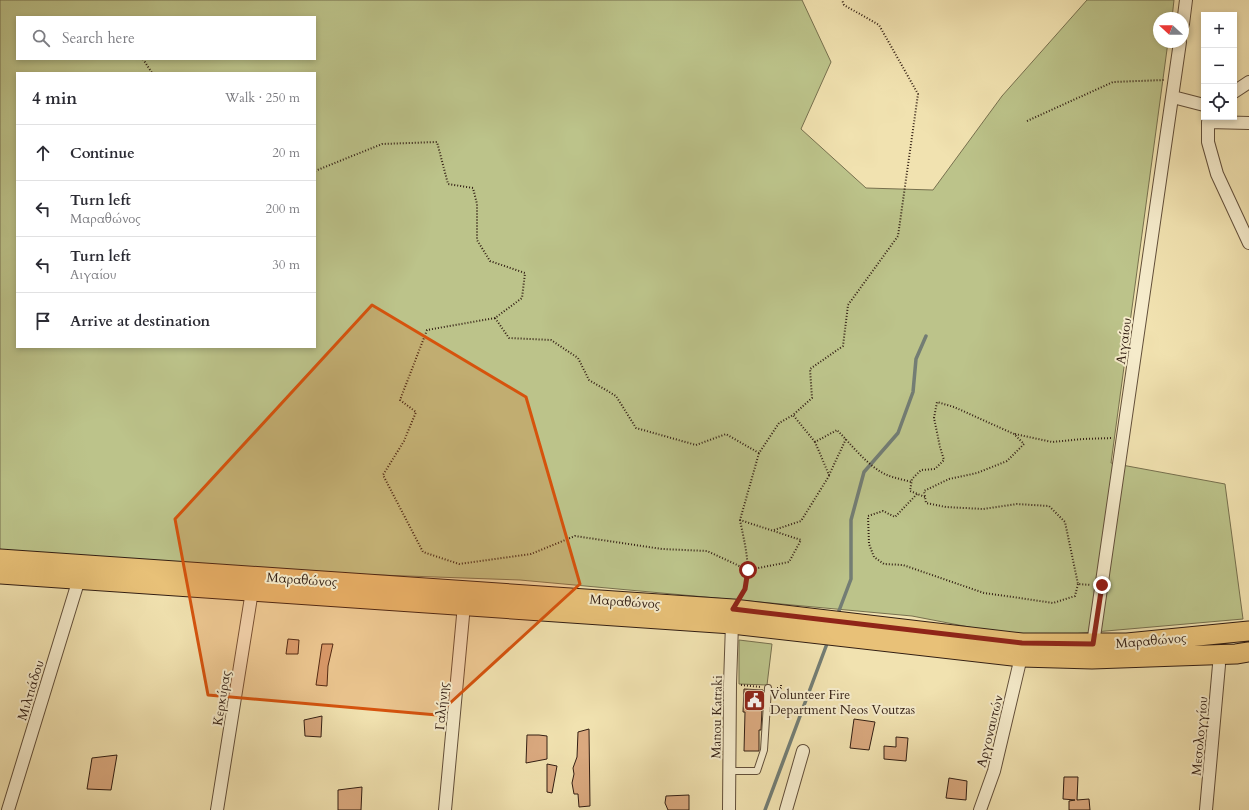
<!DOCTYPE html>
<html lang="en">
<head>
<meta charset="utf-8">
<style>
	body { margin:0; font-family:Cardo,serif; background:#f2f2f3; color:#2b2b33 }
	.controls { position:absolute; right:12px; top:12px; display:grid; overflow:hidden; border-radius:0px; box-shadow:0 2px 6px #0003 }
	.controls button { width:36px; height:36px; display:grid; place-items:center; padding:0; border:0; border-bottom:1px solid #e1e1e2; background:#fff; color:#2b2b33; font:20px sans-serif }
	.compass { position:absolute; left:1153px; top:12px; width:36px; height:36px; border-radius:50%; background:#fff; box-shadow:0 2px 6px #0003; rotate:291deg }
	.stop { position:absolute; width:12px; height:12px; margin:-9px; border:3px solid #8f2418; border-radius:50%; background:#fff }
	.stop.end { background:#8f2418; border-color:#fff; box-shadow:0 1px 4px #0008 }
	.list { margin:0; padding:0; list-style:none }
	h2 { display:flex; justify-content:space-between; align-items:center; height:52px; margin:0; padding:0 16px; font-size:17px }
	h2 small { font-size:13px; font-weight:400; color:#7c7c81 }
	.list li { display:grid; grid-template-columns:26px 1fr auto; gap:12px; align-items:center; box-sizing:border-box; height:56px; padding:0 16px; border-top:1px solid #e1e1e2 }
	.list b { display:block; font-size:15px; white-space:nowrap }
	.list p { margin:0; font-size:13px; white-space:nowrap; color:#7c7c81 }
	.list em { font-size:13px; font-style:normal; color:#7c7c81 }
	.icon { flex:none; width:22px; height:22px; fill:none; stroke:currentColor; stroke-width:2; stroke-linecap:round; stroke-linejoin:round }
	.map { position:relative; flex:none; width:1249px; height:810px; overflow:hidden }
	.search { position:absolute; background:#fff; box-shadow:0 2px 6px #0003; left:16px; top:16px; width:300px; height:44px; display:flex; align-items:center; gap:10px; box-sizing:border-box; padding:0 14px; border-radius:0px; color:#7c7c81; font-size:15px }
	.panel { position:absolute; background:#fff; box-shadow:0 2px 6px #0003; left:16px; top:72px; width:300px; height:276px; border-radius:0px }
	.map>svg:first-child { display:block }
	.green { fill:#bcc38a; stroke:#77704e; fill-rule:evenodd }
	.lines { fill:none; stroke-linecap:round; stroke-linejoin:round }
	.stream { stroke:#737d74; stroke-width:3.5 }
	.building { fill:#daa97f; stroke:#321e13 }
	.service-casing { stroke:#624f3a; stroke-width:8 }
	.minor-casing { stroke:#624f3a; stroke-width:14 }
	.primary-casing { stroke:#321e13; stroke-width:21 }
	.path { stroke:#321e13; stroke-width:2; stroke-dasharray:1 2; stroke-linecap:butt }
	.service { stroke:#f6eccc; stroke-width:6 }
	.minor { stroke:#f6eccc; stroke-width:12 }
	.primary { stroke:#e8c178; stroke-width:19 }
	.route { stroke:#8f2418; stroke-width:5 }
	.marked { fill:#d6530d; fill-opacity:0.2; stroke:#d6530d; stroke-width:3; stroke-linejoin:round }
	.labels { text-anchor:middle; stroke-width:4; stroke-linejoin:round; paint-order:stroke }
	.street-label { font-size:13px; fill:#321e13; stroke:#f6eccc }
	.poi-label { font-size:13px; fill:#321e13; stroke:#f6eccc; text-anchor:start }
</style>
</head>
<body>
<div class="map">
<svg width="1249" height="810" viewBox="0 0 1249 810">
	<rect width="100%" height="100%" fill="#f1e2b0"/>
	<filter id="stains"><feTurbulence type="fractalNoise" baseFrequency=".005" numOctaves="4"/><feColorMatrix values="0 0 0 0 .2 0 0 0 0 .09 0 0 0 0 .02 0 0 0 .5 -.17"/></filter>
	<radialGradient id="worn" r=".72"><stop offset=".6" stop-color="#630" stop-opacity="0"/><stop offset="1" stop-color="#630" stop-opacity=".3"/></radialGradient>
	<path class="green" d="M0,0H802L831,62L801,129L866,188L933,190L1002,96L1087,0H1174L1172,18H1159V42H1168L1111,463L1225,484L1243,619L1026,638L912,616L520,580L323,573L0,553ZM17,17H315V59H17ZM17,73H315V347H17Z
		M739,640L772,644L767,685L739,684Z"/>
	<g class="lines">
		<path class="stream" d="M837,616L851,579V520L864,472L898,433L913,392L916,359L926,336
			M765,810L828,641"/>
	</g>
	<path class="building" d="M288,639L299,640L298,654H286Z
		M322,644H333L328,666L327,686L316,685Z
		M744,689L763,690L761,730H759V751H744L745,712H743Z
		M322,716L321,737L305,736L304,720Z
		M854,719L875,722L869,750L850,748Z
		M589,729L590,806L579,807L578,794H574L572,783L574,774L573,768L577,757L578,732Z
		M527,735H539L547,736V759L526,763Z
		M896,737L908,738L906,761L884,759V746L896,747Z
		M117,755L111,790L87,789L92,758Z
		M547,764L557,766L552,793L547,792Z
		M1064,777H1078L1077,800L1089,799L1090,810H1069V801L1075,800L1063,799Z
		M949,778L967,781L966,800L946,798Z
		M362,787L361,810H338V790Z
		M689,795V810H668L665,803L666,796Z"/>
	<g class="lines">
		<defs>
			<path id="service" d="M729,769L735,771H757L764,750L768,688"/>
			<path id="minor" d="M1183,24L1186,0
				M1234,92L1249,82
				M1173,97L1204,105
				M1212,117L1208,122V142L1217,174L1249,243
				M1208,122L1249,123
				M1093,644L1180,42
				M8,810L79,579
				M217,810L252,591
				M445,810L464,605
				M729,810L730,684L732,624
				M786,810L803,751
				M980,810L994,771L1021,657
				M1206,810L1219,665"/>
			<path id="primary" d="M0,559L733,609L1022,643H1127L1249,631
				M0,574L732,624L1021,657L1092,659L1236,654L1249,652"/>
		</defs>
		<use href="#service" class="service-casing"/>
		<use href="#minor" class="minor-casing"/>
		<use href="#primary" class="primary-casing"/>
		<path class="path" d="M143,59L152,73
			M1027,121L1113,82L1164,80
			M315,171L382,144L437,142L448,184L473,188L477,204V240L490,261L525,273L522,298L495,318L509,338L551,340L578,358L589,380L616,396L636,428L696,445L726,434L759,453L779,423L793,415
			M495,318L427,330L400,400L416,412L404,441L383,475L423,552L459,564L531,554L575,536L662,549L707,551L748,570L789,562L801,540L740,520L759,453
			M1015,434L1052,442L1083,439L1112,438
			M846,439L829,475L815,442L837,430C851,444 868,467 887,475C894,478 904,480 912,482
			M815,442L793,415L812,398L810,369L843,346L848,305L898,236L918,94L879,25L844,5L842,0
			M917,494L895,517L883,511L868,516L869,544L874,557L884,564L903,565L984,593L1013,597L1053,603L1075,596L1078,584
			M925,497L910,491L912,479L921,470L935,469L944,460L940,447L934,418L937,402L954,407L1014,434L1024,444L1007,461L977,473L949,479L924,491L926,503L946,507L983,509L1017,504L1049,506L1065,522L1078,584L1091,585
			M740,520C744,541 754,576 742,595
			M774,530L801,521L829,476
			M741,685L761,687
			M777,688H781V684
			M781,688L780,694H784"/>
		<use href="#service" class="service"/>
		<use href="#minor" class="minor"/>
		<use href="#primary" class="primary"/>
	</g>
	<g class="lines">
		<path class="route" d="M748,570L745,589L733,609L1022,643L1093,644L1102,585"/>
	</g>
	<path class="marked" d="M372,305L526,397L580,584L437,715L208,695L175,519Z"/>
	<defs>
		<symbol id="civic-square" viewBox="-11 -11 22 22"><rect x="-9" y="-9" width="18" height="18" rx="4" fill="#8f2418" stroke="#f6eccc"/><path d="M-.6-6.5H3V-4.5H.6V-3L4-1V1h2V6H-6V1h2V-1L-.6-3ZM-1.2 2.5V6h2.4V2.5Z" fill="#fff"/></symbol>
	</defs>
	<g fill-rule="evenodd">
		<use href="#civic-square" x="742" y="688" width="25" height="25"/>
	</g>
	<g class="labels">
		<g class="street-label">
			<text transform="translate(1123 341) rotate(-82)" y="5">Αιγαίου</text>
			<text transform="translate(302 579) rotate(4)" y="5">Μαραθώνος</text>
			<text transform="translate(625 601) rotate(4)" y="5">Μαραθώνος</text>
			<text transform="translate(1151 640) rotate(-5)" y="5">Μαραθώνος</text>
			<text transform="translate(30 690) rotate(-73)" y="5">Μιλτιάδου</text>
			<text transform="translate(221 698) rotate(-81)" y="5">Κερκύρας</text>
			<text transform="translate(441 706) rotate(-85)" y="5">Γαλήνης</text>
			<text transform="translate(716 717) rotate(-89)" y="5">Manou Katraki</text>
			<text transform="translate(989 731) rotate(-76)" y="5">Αργοναυτών</text>
			<text transform="translate(1199 736) rotate(-85)" y="5">Μεσολογγίου</text>
		</g>
		<g class="poi-label">
			<text x="770" y="699">Volunteer Fire<tspan x="770" dy="15">Department Neos Voutzas</tspan></text>
		</g>
	</g>
	<rect width="100%" height="100%" filter="url(#stains)"/>
	<rect width="100%" height="100%" fill="url(#worn)"/>
</svg>
<div class="controls">
<button>+</button>
<button>−</button>
<button><svg class="icon" aria-label="locate" viewBox="0 0 24 24"><circle cx="12" cy="12" r="6"/><path d="M12 2v4M12 18v4M2 12h4M18 12h4"/></svg></button>
</div>
<svg class="compass" viewBox="-18 -18 36 36"><path d="M0-13l5 13h-10z" fill="#e53935"/><path d="M0 13l5-13h-10z" fill="#7c7c81"/></svg>
<div class="stop" style="left:748px;top:570px"></div>
<div class="stop end" style="left:1102px;top:585px"></div>
<div class="search"><svg class="icon" aria-label="search" viewBox="0 0 24 24"><circle cx="10" cy="10" r="6"/><path d="M15 15l6 6"/></svg>Search here</div>
<section class="panel">
<h2>4 min<small>Walk · 250 m</small></h2>
<ul class="list">
<li><svg class="icon" aria-label="ahead" viewBox="0 0 24 24"><path d="M12 20V5M6 11l6-6 6 6"/></svg><div><b>Continue</b></div><em>20 m</em></li>
<li><svg class="icon" aria-label="left" viewBox="0 0 24 24"><path d="M17 20v-9H6M10 6l-5 5 5 5"/></svg><div><b>Turn left</b><p>Μαραθώνος</p></div><em>200 m</em></li>
<li><svg class="icon" aria-label="left" viewBox="0 0 24 24"><path d="M17 20v-9H6M10 6l-5 5 5 5"/></svg><div><b>Turn left</b><p>Αιγαίου</p></div><em>30 m</em></li>
<li><svg class="icon" aria-label="arrive" viewBox="0 0 24 24"><path d="M6 21V4h12l-3 4 3 4H6"/></svg><div><b>Arrive at destination</b></div></li>
</ul>
</section>
</div>
</body>
</html>
